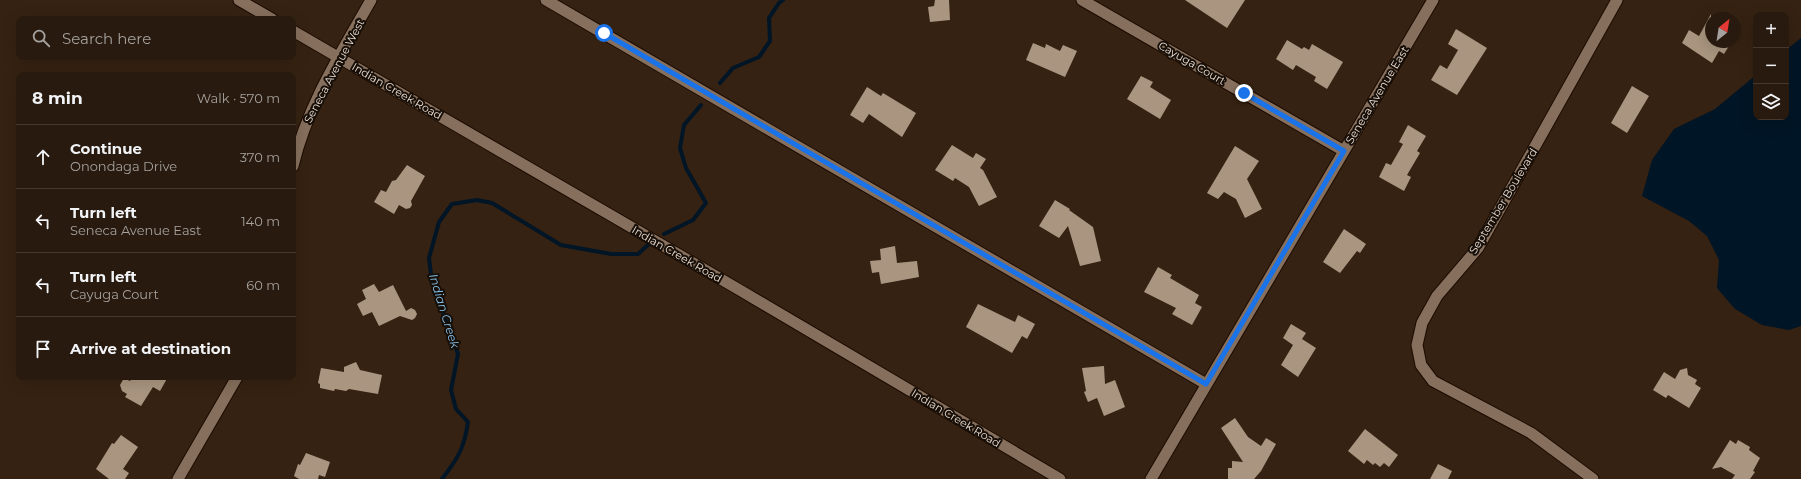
<!DOCTYPE html>
<html lang="en">
<head>
<meta charset="utf-8">
<style>
	body { margin:0; font-family:Montserrat,sans-serif; background:#34271c; color:#f1f3f6 }
	.controls { position:absolute; right:12px; top:12px; display:grid; overflow:hidden; border-radius:8px; box-shadow:0 4px 16px #0002 }
	.controls button { width:36px; height:36px; display:grid; place-items:center; padding:0; border:0; border-bottom:1px solid #44382e; background:#281a0e; color:#f1f3f6; font:20px sans-serif }
	.compass { position:absolute; left:1705px; top:12px; width:36px; height:36px; border-radius:50%; background:#281a0e; box-shadow:0 4px 16px #0002; rotate:30deg }
	.stop { position:absolute; width:12px; height:12px; margin:-9px; border:3px solid #1a73e8; border-radius:50%; background:#fff }
	.stop.end { background:#1a73e8; border-color:#fff; box-shadow:0 1px 4px #0008 }
	.list { margin:0; padding:0; list-style:none }
	h2 { display:flex; justify-content:space-between; align-items:center; height:52px; margin:0; padding:0 16px; font-size:17px }
	h2 small { font-size:13px; font-weight:400; color:#a5a19e }
	.list li { display:grid; grid-template-columns:26px 1fr auto; gap:12px; align-items:center; box-sizing:border-box; height:64px; padding:0 16px; border-top:1px solid #44382e }
	.list b { display:block; font-size:15px; white-space:nowrap }
	.list p { margin:0; font-size:13px; white-space:nowrap; color:#a5a19e }
	.list em { font-size:13px; font-style:normal; color:#a5a19e }
	.icon { flex:none; width:22px; height:22px; fill:none; stroke:currentColor; stroke-width:2; stroke-linecap:round; stroke-linejoin:round }
	.map { position:relative; flex:none; width:1801px; height:479px; overflow:hidden }
	.search { position:absolute; background:#281a0e; box-shadow:0 4px 16px #0002; left:16px; top:16px; width:280px; height:44px; display:flex; align-items:center; gap:10px; box-sizing:border-box; padding:0 14px; border-radius:8px; color:#a5a19e; font-size:15px }
	.panel { position:absolute; background:#281a0e; box-shadow:0 4px 16px #0002; left:16px; top:72px; width:280px; height:308px; border-radius:8px }
	.map>svg:first-child { display:block }
	.water { fill:#001526 }
	.lines { fill:none; stroke-linecap:round; stroke-linejoin:round }
	.stream { stroke:#001526; stroke-width:4 }
	.building { fill:#aa9680 }
	.street-casing { stroke:#1c0b00; stroke-width:13 }
	.street { stroke:#866f5c; stroke-width:11 }
	.route { stroke:#1a73e8; stroke-width:5 }
	.labels { text-anchor:middle; stroke-width:4; stroke-linejoin:round; paint-order:stroke }
	.street-label { font-size:11px; fill:#ebded4; stroke:#160e07 }
	.water-label { font-size:12px; font-style:italic; fill:#89c6f1; stroke:#160e07 }
</style>
</head>
<body>
<div class="map">
<svg width="1801" height="479" viewBox="0 0 1801 479">
	<rect width="100%" height="100%" fill="#352212"/>
	<path class="water" d="M1801,38V326L1789,330L1762,325L1735,309L1717,288L1719,260L1707,236L1689,221L1642,196L1652,160L1674,129L1715,109L1756,75V117H1786V50Z"/>
	<g class="lines">
		<path class="stream" d="M720,83L733,68L759,57L770,41L769,18L779,3L783,0
			M664,234L693,220L706,203L686,168L680,148L684,125L701,105
			M442,479C458,458 464,449 468,422L456,409L451,390L458,354L432,282L429,258L439,222L452,204L477,200L492,203L561,245L611,254H638L648,245"/>
	</g>
	<path class="building" d="M935,0H949L950,20L930,22L928,7L934,6Z
		M1185,0H1245L1227,28Z
		M1711,14V42H1724L1729,46L1724,54L1719,51L1712,63L1682,43L1689,30L1699,36Z
		M1456,29L1487,48L1457,95L1431,80L1440,65L1447,69L1458,50L1448,44Z
		M1287,40L1302,49L1304,47L1309,50L1312,44L1343,62L1327,89L1314,81L1316,77L1296,65L1293,70L1276,59Z
		M1033,43L1045,48L1046,44L1060,51L1063,45L1077,51L1065,77L1026,60Z
		M1141,76L1153,82L1150,87L1171,100L1160,119L1127,99Z
		M1632,86L1649,96L1627,133L1611,123Z
		M867,87L881,96L883,93L916,113L902,137L869,114L863,123L850,115Z
		M1408,125L1426,136L1417,151L1420,153L1407,175L1411,177L1404,191L1379,177L1386,163L1391,165L1403,144L1399,142Z
		M952,145L973,158L976,153L986,159L980,168L983,170L997,197L979,206L969,187L955,178L953,181L935,170Z
		M1235,146L1259,161L1247,179L1262,209L1245,218L1236,199L1224,192L1218,199L1207,193Z
		M407,165L425,176L411,201L412,205L410,208L406,209L399,205L394,214L374,202L381,190L386,192L392,181L396,180Z
		M1055,200L1070,209L1069,210L1093,227L1101,261L1080,266L1068,226L1059,238L1039,226Z
		M1344,229L1366,244L1360,253L1357,251L1340,273L1323,262Z
		M895,246L897,263L917,261L919,277L881,284L879,272L872,273L870,261L881,260L880,249Z
		M1158,267L1172,275L1170,278L1199,295L1195,303L1202,307L1192,325L1172,314L1176,308L1144,292Z
		M374,284L379,292L393,285L406,311L411,308L415,310L417,314L415,318L412,320L400,316L379,326L372,312L363,316L357,304L366,299L362,290Z
		M978,304L1015,322L1018,315L1035,324L1027,339L1022,336L1012,353L966,327Z
		M1291,324L1306,333L1302,339L1316,348L1298,377L1281,365L1293,345L1283,338Z
		M356,362L360,370L382,375L378,394L349,389L346,391L335,389L334,391L320,388V384L318,383L321,368L344,372V367Z
		M1104,366L1105,384L1115,380L1125,407L1104,416L1097,398L1088,402L1084,392L1086,391L1082,368Z
		M1687,368L1688,375L1697,380L1695,384L1701,388L1689,408L1668,395L1666,398L1653,390L1664,372L1675,379L1680,370Z
		M133,377H168L160,391L153,387L141,406L125,397L127,394L122,391L120,385L124,378L130,381Z
		M1235,418L1248,437L1261,446L1266,438L1276,444L1261,471L1254,479H1228V468H1232V461L1243,462L1221,428Z
		M1365,429L1398,455L1389,467L1384,463L1380,467L1375,463L1373,465L1367,460L1364,464L1348,451Z
		M121,435L138,447L123,469L129,473L125,479H109L96,469L112,443L114,444Z
		M1730,440L1736,444L1738,440L1750,447L1749,450L1760,458L1753,471L1755,472L1750,479H1732L1735,475L1721,467L1712,469Z
		M306,453L330,462L325,477L319,475L318,479H299L294,476L298,464L300,465Z
		M1438,464L1452,471L1448,479H1430Z"/>
	<g class="lines">
		<defs>
			<path id="street" d="M239,0L272,19
				M546,0L1206,384
				M1082,0L1344,151
				M293,31L738,289L1060,479
				M293,166C307,106 341,53 371,0
				M178,479L237,377
				M1151,479L1433,0
				M1593,479L1531,433L1433,381L1421,365L1417,345L1422,323L1437,296L1478,248L1617,0"/>
		</defs>
		<use href="#street" class="street-casing"/>
		<use href="#street" class="street"/>
	</g>
	<g class="lines">
		<path class="route" d="M604,33L1206,384L1344,151L1244,93"/>
	</g>
	<g class="labels">
		<g class="street-label">
			<text transform="translate(1192 63) rotate(30)" y="4">Cayuga Court</text>
			<text transform="translate(334 71) rotate(-62)" y="4">Seneca Avenue West</text>
			<text transform="translate(397 91) rotate(30)" y="4">Indian Creek Road</text>
			<text transform="translate(1377 95) rotate(-59)" y="4">Seneca Avenue East</text>
			<text transform="translate(1503 201) rotate(-59)" y="4">September Boulevard</text>
			<text transform="translate(677 254) rotate(30)" y="4">Indian Creek Road</text>
			<text transform="translate(956 418) rotate(31)" y="4">Indian Creek Road</text>
		</g>
		<g class="water-label">
			<text transform="translate(444 311) rotate(73)" y="4">Indian Creek</text>
		</g>
	</g>
</svg>
<div class="controls">
<button>+</button>
<button>−</button>
<button><svg class="icon" aria-label="layers" viewBox="0 0 24 24"><path d="M12 4l9 5-9 5-9-5zM3 14l9 5 9-5"/></svg></button>
</div>
<svg class="compass" viewBox="-18 -18 36 36"><path d="M0-13l5 13h-10z" fill="#e53935"/><path d="M0 13l5-13h-10z" fill="#a5a19e"/></svg>
<div class="stop" style="left:604px;top:33px"></div>
<div class="stop end" style="left:1244px;top:93px"></div>
<div class="search"><svg class="icon" aria-label="search" viewBox="0 0 24 24"><circle cx="10" cy="10" r="6"/><path d="M15 15l6 6"/></svg>Search here</div>
<section class="panel">
<h2>8 min<small>Walk · 570 m</small></h2>
<ul class="list">
<li><svg class="icon" aria-label="ahead" viewBox="0 0 24 24"><path d="M12 20V5M6 11l6-6 6 6"/></svg><div><b>Continue</b><p>Onondaga Drive</p></div><em>370 m</em></li>
<li><svg class="icon" aria-label="left" viewBox="0 0 24 24"><path d="M17 20v-9H6M10 6l-5 5 5 5"/></svg><div><b>Turn left</b><p>Seneca Avenue East</p></div><em>140 m</em></li>
<li><svg class="icon" aria-label="left" viewBox="0 0 24 24"><path d="M17 20v-9H6M10 6l-5 5 5 5"/></svg><div><b>Turn left</b><p>Cayuga Court</p></div><em>60 m</em></li>
<li><svg class="icon" aria-label="arrive" viewBox="0 0 24 24"><path d="M6 21V4h12l-3 4 3 4H6"/></svg><div><b>Arrive at destination</b></div></li>
</ul>
</section>
</div>
</body>
</html>
